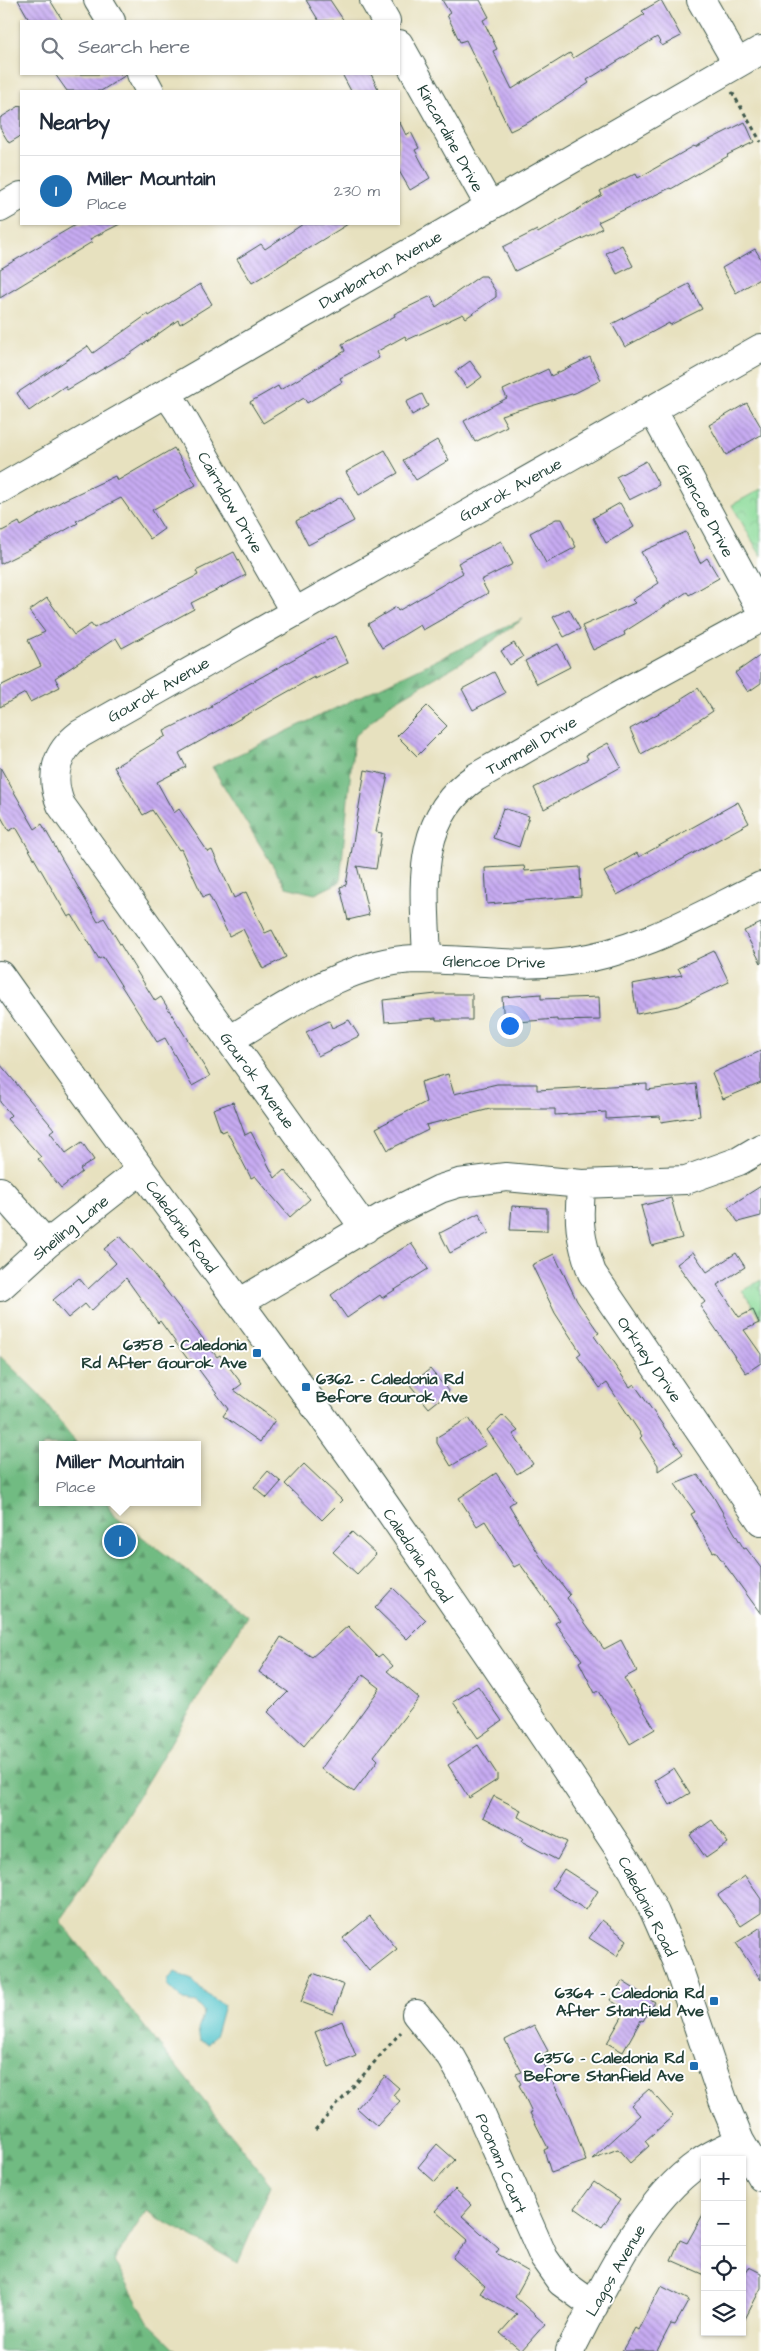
<!DOCTYPE html>
<html lang="en">
<head>
<meta charset="utf-8">
<style>
	body { margin:0; font-family:"Architects Daughter",sans-serif; background:#f2f2f3; color:#1f2937 }
	.controls { position:absolute; right:15px; bottom:15px; display:grid; overflow:hidden; border-radius:0px; box-shadow:0 1px 4px #0004 }
	.controls button { width:45px; height:45px; display:grid; place-items:center; padding:0; border:0; border-bottom:1px solid #e0e1e3; background:#fff; color:#1f2937; font:25px sans-serif }
	.you { position:absolute; left:509px; top:1025px; width:18px; height:18px; margin:-12px; border:4px solid #fff; border-radius:50%; background:#1a73e8; box-shadow:0 0 0 8px #1a73e833 }
	.badge { display:grid; place-items:center; width:32px; height:32px; border-radius:50%; background:#1f6fb2; color:#fff; font-size:16px; font-weight:700 }
	.pin { position:absolute; translate:-50% -50%; border:2px solid #fff; box-shadow:0 1px 5px #0006 }
	.popup { position:absolute; left:39px; top:1441px; width:162px; height:65px; box-sizing:border-box; display:grid; place-content:center; border-radius:0px; background:#fff; filter:drop-shadow(0 1px 4px #0005); font-size:16px; white-space:nowrap; color:#747a83 }
	.popup b { font-size:19px; color:#1f2937 }
	.popup::after { content:''; position:absolute; left:50%; top:100%; margin-left:-10px; border:10px solid transparent; border-top-color:#fff }
	.list { margin:0; padding:0; list-style:none }
	h2 { display:flex; justify-content:space-between; align-items:center; height:65px; margin:0; padding:0 20px; font-size:21px }
	h2 small { font-size:16px; font-weight:400; color:#747a83 }
	.list li { display:grid; grid-template-columns:32px 1fr auto; gap:15px; align-items:center; box-sizing:border-box; height:70px; padding:0 20px; border-top:1px solid #e0e1e3 }
	.list b { display:block; font-size:19px; white-space:nowrap }
	.list p { margin:0; font-size:16px; white-space:nowrap; color:#747a83 }
	.list em { font-size:16px; font-style:normal; color:#747a83 }
	.icon { flex:none; width:28px; height:28px; fill:none; stroke:currentColor; stroke-width:2; stroke-linecap:round; stroke-linejoin:round }
	.map { position:relative; flex:none; width:761px; height:2351px; overflow:hidden }
	.search { position:absolute; background:#fff; box-shadow:0 1px 4px #0004; left:20px; top:20px; width:380px; height:55px; display:flex; align-items:center; gap:12px; box-sizing:border-box; padding:0 18px; border-radius:0px; color:#747a83; font-size:19px }
	.panel { position:absolute; background:#fff; box-shadow:0 1px 4px #0004; left:20px; top:90px; width:380px; height:135px; border-radius:0px }
	.map>svg:first-child { display:block }
	.forest { fill:url(#forest-firs); stroke:#487c5b }
	.park { fill:url(#park-crowns); stroke:#568c67 }
	.water { fill:#59c6cc; stroke:#3c8280 }
	.building { fill:url(#building-back-hatch) }
	.lines { fill:none; stroke-linecap:round; stroke-linejoin:round }
	.minor-casing { stroke:#3d5649; stroke-width:30 }
	.path { stroke:#3d5649; stroke-width:3; stroke-dasharray:4 4; stroke-linecap:butt }
	.minor { stroke:#fff; stroke-width:28 }
	.poi-dot { fill:#1f6fb2; stroke:#fff; stroke-width:2 }
	.labels { text-anchor:middle; stroke-width:4; stroke-linejoin:round; paint-order:stroke }
	.street-label { font-size:16px; fill:#1f3d34; stroke:#fff }
	.poi-label { font-size:16px; font-weight:bold; fill:#1f3d34; stroke:#fff; text-anchor:end }
</style>
</head>
<body>
<div class="map">
<svg width="761" height="2351" viewBox="0 0 761 2351">
	<defs>
		<pattern id="forest-firs" width="22" height="20" patternUnits="userSpaceOnUse" patternTransform="scale(1.25)"><rect width="22" height="20" fill="#71bb82"/><path d="M5 1l3.5 6h-7zM16 11l3.5 6h-7z" fill="#5c996b"/></pattern>
		<pattern id="park-crowns" width="20" height="18" patternUnits="userSpaceOnUse" patternTransform="scale(1.25)"><rect width="20" height="18" fill="#8cdb9a"/><path d="M2 6a3 3 0 1 1 6 0M12 15a3 3 0 1 1 6 0" fill="none" stroke="#78bd85"/></pattern>
		<pattern id="building-back-hatch" width="6" height="6" patternUnits="userSpaceOnUse" patternTransform="scale(1.25)"><rect width="6" height="6" fill="#c7abf2"/><path d="M-1 5l2 2M0 0l6 6M5-1l2 2" fill="none" stroke="#a18cc5"/></pattern>
	</defs>
	<rect width="100%" height="100%" fill="#fff"/>
	<filter id="ink" filterUnits="userSpaceOnUse"><feTurbulence type="fractalNoise" baseFrequency=".02" numOctaves="2"/><feDisplacementMap in="SourceGraphic" scale="10" xChannelSelector="R" yChannelSelector="G"/><feConvolveMatrix kernelMatrix="1 2 1 2 8 2 1 2 1" color-interpolation-filters="sRGB"/></filter>
	<filter id="wash" filterUnits="userSpaceOnUse"><feTurbulence type="fractalNoise" baseFrequency=".0096" numOctaves="4" result="noise"/><feDisplacementMap in="SourceGraphic" scale="20" xChannelSelector="R" yChannelSelector="G"/><feGaussianBlur stdDeviation="1.12" result="paint"/><feColorMatrix in="noise" values="0 0 0 0 0 0 0 0 0 0 0 0 0 0 0 0 0 1.4 0 .05"/><feComposite in="paint" operator="in"/></filter>
	<g filter="url(#wash)">
		<rect width="100%" height="100%" fill="#e7e1bf"/>
		<path class="forest" d="M523,619L472,656L390,704L354,737L340,882L315,894L286,887L212,767Z
			M0,1356L39,1394L78,1445H42V1502H107L113,1515L247,1616L81,1891L60,1921L271,2185L238,2263L146,2211L114,2261L149,2323L178,2351H0Z"/>
		<path class="park" d="M761,489V556L732,505Z
			M761,1280V1318L742,1291Z"/>
		<path class="water" d="M175,1972L194,1981L206,1994L224,2005L216,2034L208,2044L200,2041L198,2030L204,2012L197,2003L184,2001L168,1986V1979Z"/>
		<g id="blocks">
			<path class="building" d="M18,0H50L63,21H30Z
				M306,0H330L344,21H319Z
				M442,0H480L489,17L483,20L497,49L493,51L512,89L570,53L573,58L645,14L642,11L661,0L681,36L662,46L657,37L587,80L589,83L529,122L510,131L466,40L460,42L447,15L450,13Z
				M55,74H125L126,75L101,91H67Z
				M342,74H371L379,91H351Z
				M21,105V136L9,143L0,128V118Z
				M399,121L406,135L411,132L419,148L415,150L430,178L410,190L399,171Z
				M745,122L754,142L727,155L728,156L671,189L670,188L598,222L602,228L592,234L515,271L503,247L537,230L538,233L602,195L600,191L636,173L638,178L694,146L695,147Z
				M77,224H120L90,239L92,242L0,298V269Z
				M303,224H348L252,283L237,259L261,244L265,249Z
				M622,245L633,266L617,274L606,253Z
				M755,249L761,259V278L736,293L722,268Z
				M480,276H486L496,292V297L466,318L463,314L407,340L405,336L376,352L379,358L340,378L342,382L307,403L304,398L263,423L250,402L278,386L280,390L345,351L342,344L395,316L394,314L431,296L436,307Z
				M200,284L212,304L180,324L178,320L124,358L123,357L67,390L65,386L29,411L17,393L88,346L93,353L148,314L149,316Z
				M689,284L702,309L670,325L669,323L625,347L612,324Z
				M590,357L601,380L575,393L501,415L507,426L475,442L464,421L507,398L503,390L548,369L551,376Z
				M470,361L482,377L467,388L455,372Z
				M422,394L428,406L412,415L406,402Z
				M747,403L761,427V435L726,455L709,425Z
				M437,440L449,460L416,480L403,460Z
				M174,448L196,485L152,510L164,529L150,539L121,498L76,521L78,523L48,540L0,564V532L19,522L21,526L64,500L115,476L117,481Z
				M385,450L398,473L359,495L346,472Z
				M646,461L659,485L629,500L616,477Z
				M341,497L354,521L308,545L296,521Z
				M620,503L634,527L606,543L593,518Z
				M556,519H562L576,547L546,563L530,533Z
				M686,532L700,563L707,558L719,578L689,595L687,592L624,632L625,635L593,650L582,626L635,603L632,600L659,583L641,552Z
				M501,541L513,564L481,580L488,593L423,630L420,625L382,648L368,624L396,607L398,611L463,573L458,563Z
				M234,552L246,575L191,603L194,609L122,648L116,638L55,678L60,687L30,702L25,693L0,707V686L41,666L28,640L45,632L29,611L47,598L74,635L91,624L94,628L198,575L196,571Z
				M569,609L580,629L564,637L553,617Z
				M335,636L348,663L315,679L314,677L179,753L186,767L157,782L174,813L179,809L208,852L212,850L234,898L246,892L265,933L272,930L286,957L263,969L243,929L229,936L209,895L203,897L181,849L179,850L152,810L143,815L114,767L166,736L164,731L212,707L211,705Z
				M514,643L523,657L510,665L501,651Z
				M558,644L570,667L537,684L525,661Z
				M761,655V683L748,692L735,673Z
				M494,672L505,693L473,710L462,689Z
				M698,688L713,711L683,731L641,754L630,729L683,700L682,698Z
				M427,706L447,726L417,756L397,736Z
				M608,743L621,767L544,809L534,788L588,759L586,755Z
				M0,767L35,829L42,824L98,922L104,918L155,1001L161,997L210,1076L192,1086L165,1038L157,1042L103,957L99,959L72,915L68,917L16,827L9,831L0,815Z
				M365,770L388,775L376,832L382,833L376,869L357,866L369,915L348,920L340,887L346,885Z
				M738,802L749,823L617,895L604,872L637,853L639,857Z
				M503,808L529,816L519,847L493,838Z
				M524,866L525,871L580,867L581,896L487,904L485,868Z
				M761,923V963L744,931Z
				M714,951L729,982L678,1006L637,1014L632,984L682,975L678,968Z
				M436,994H472V1020H436V1018L385,1022L383,1000Z
				M541,994V999L599,997L600,1020L557,1021V1019L504,1023L502,997Z
				M349,1020L359,1036L318,1056L306,1032L329,1021L332,1028Z
				M761,1051V1083L723,1099L712,1073Z
				M0,1064L54,1129L50,1132L66,1153L82,1142L94,1160L80,1169L82,1172L61,1188L38,1159L41,1157L7,1119L11,1115L0,1102Z
				M448,1074L454,1094L497,1084H537V1090L647,1084V1090L696,1084L700,1116L661,1122L660,1116L606,1119V1112L555,1115V1109H490L426,1125L428,1130L388,1150L376,1128L426,1102L421,1082Z
				M233,1102L245,1135L251,1132L275,1178L284,1170L310,1199L290,1217L255,1176L251,1178L226,1130L221,1132L213,1109Z
				M761,1186V1216L738,1222L728,1207Z
				M671,1198L682,1238L652,1246L641,1206Z
				M512,1206L547,1208V1231L510,1230Z
				M479,1213L489,1233L450,1253L440,1233Z
				M120,1236L151,1271L217,1357L220,1355L242,1384L234,1390L275,1420L260,1442L223,1416L228,1409L191,1359L189,1361L160,1321L158,1323L126,1278L91,1311L85,1304L68,1318L53,1300L79,1278L88,1289L116,1263L104,1249Z
				M411,1243L428,1269L382,1298L380,1295L347,1318L331,1295L363,1272L364,1273Z
				M693,1252L707,1272L736,1253L745,1267L717,1285L739,1317L753,1310L759,1323L744,1330L761,1354V1363L746,1373L700,1306L705,1302L677,1264Z
				M554,1254L577,1301L599,1333L594,1336L630,1387L634,1384L683,1454L658,1471V1465L640,1438L642,1436L607,1383L600,1388L577,1356L581,1353L555,1313L532,1265Z
				M430,1369L449,1392L429,1408L410,1385Z
				M503,1415L518,1431L513,1434L533,1464L517,1474L487,1430Z
				M469,1418L486,1445L451,1466L437,1443V1437Z
				M304,1464L342,1500L322,1520L285,1484Z
				M268,1471L281,1482L267,1498L254,1487Z
				M496,1473L515,1501L509,1505L540,1556L570,1595L567,1598L604,1649L621,1640L637,1671L624,1678L655,1729L630,1744L599,1691L595,1693L579,1662L582,1660L555,1623L560,1620L520,1564L514,1567L485,1521L477,1526L459,1498Z
				M698,1475L713,1496L744,1549L746,1548L761,1568V1614L715,1551L713,1552L691,1514L695,1512L675,1484Z
				M352,1532L376,1554L357,1574L333,1552Z
				M393,1588L426,1620L407,1639L375,1608Z
				M348,1626L378,1657L382,1654L393,1666L387,1671L419,1698L374,1756L378,1760L354,1792L321,1769L380,1688L363,1675L304,1746L268,1712L288,1692L259,1672L281,1637L312,1657Z
				M478,1686L502,1721L478,1738L453,1702Z
				M478,1745L497,1774V1780L469,1798L448,1765Z
				M674,1768L690,1793L670,1805L655,1780Z
				M494,1796L521,1810L518,1817L567,1842L557,1860L521,1841L523,1838L483,1817Z
				M712,1820L728,1843L706,1858L690,1835Z
				M564,1869L598,1891L586,1910L552,1888Z
				M745,1876L761,1899V1913L741,1926L718,1895Z
				M370,1916L397,1949L369,1971L343,1938Z
				M602,1920L627,1940L617,1956L589,1938Z
				M761,1927V1980L736,1943Z
				M313,1973L344,1985L333,2014L301,2002Z
				M622,1981L655,2002L643,2021L641,2020L623,2052L607,2043L626,2010L610,2000Z
				M342,2021L356,2056L329,2067L315,2032Z
				M534,2025L548,2051L540,2056L570,2117L586,2161L551,2173L544,2150L548,2148L530,2113L532,2112L519,2085L521,2084L516,2074L522,2072L505,2040Z
				M385,2076L399,2088L393,2095L400,2101L377,2126L357,2108Z
				M649,2089L673,2116L645,2141L649,2146L630,2163L618,2149L592,2159L640,2115L631,2105Z
				M437,2144L455,2160L435,2182L418,2167Z
				M594,2182L620,2200L602,2227L575,2208Z
				M455,2189L472,2205L462,2216L499,2249L496,2253L529,2272L515,2297L545,2324L521,2351L500,2333L517,2314L480,2293L485,2286L453,2258L468,2240L435,2211Z
				M705,2211V2275L671,2260L680,2240L687,2243Z
				M749,2267L761,2273V2288L742,2325V2279Z
				M661,2286L689,2300L675,2325L671,2324L657,2351H622L635,2328L638,2330Z"/>
		</g>
	</g>
	<g filter="url(#ink)">
		<use href="#blocks" fill-opacity="0" stroke="#3d5649" stroke-width="1"/>
		<g class="lines">
			<defs>
				<path id="minor" d="M98,0L111,21
					M374,0L386,21
					M701,0L737,63
					M399,44L489,205
					M141,74L150,91
					M0,208L21,196
					M167,394L178,410L294,611
					M652,409L761,610
					M0,489L761,50
					M427,959C425,894 412,820 476,777L612,699L761,618
					M0,975C121,1146 249,1312 370,1483C459,1611 547,1740 633,1870L655,1913L676,1961L723,2100L740,2141L761,2177
					M229,1040C286,1007 346,962 414,959C466,959 519,968 570,961C640,952 699,916 761,886
					M582,1184C577,1219 580,1240 592,1273L761,1521
					M0,1191L47,1244
					M365,1229L61,805C49,776 56,752 80,734L761,348
					M0,1287L47,1244L141,1170
					M239,1303L383,1217L440,1189L459,1183L506,1177L582,1184L686,1180L739,1161L761,1148
					M416,2014L452,2058L472,2094L544,2258L561,2282L594,2306
					M570,2351C603,2288 640,2204 699,2163C711,2154 726,2148 740,2141"/>
			</defs>
			<use href="#minor" class="minor-casing"/>
			<path class="path" d="M732,92L761,142
				M315,2130L401,2032"/>
			<use href="#minor" class="minor"/>
		</g>
	</g>
	<g class="poi-dot">
		<rect x="252" y="1348" width="10" height="10" rx="2.5"/>
		<rect x="301" y="1382" width="10" height="10" rx="2.5"/>
		<rect x="709" y="1996" width="10" height="10" rx="2.5"/>
		<rect x="689" y="2061" width="10" height="10" rx="2.5"/>
	</g>
	<g class="labels">
		<g class="street-label">
			<text transform="translate(451 138) rotate(61)" y="6">Kincardine Drive</text>
			<text transform="translate(380 269) rotate(-30)" y="6">Dumbarton Avenue</text>
			<text transform="translate(510 489) rotate(-29)" y="6">Gourok Avenue</text>
			<text transform="translate(231 502) rotate(60)" y="6">Cairndow Drive</text>
			<text transform="translate(706 510) rotate(62)" y="6">Glencoe Drive</text>
			<text transform="translate(158 689) rotate(-30)" y="6">Gourok Avenue</text>
			<text transform="translate(531 745) rotate(-30)" y="6">Tummell Drive</text>
			<text transform="translate(494 961) rotate(1)" y="6">Glencoe Drive</text>
			<text transform="translate(258 1080) rotate(54)" y="6">Gourok Avenue</text>
			<text transform="translate(182 1226) rotate(54)" y="6">Caledonia Road</text>
			<text transform="translate(70 1227) rotate(-39)" y="6">Sheiling Lane</text>
			<text transform="translate(650 1359) rotate(55)" y="6">Orkney Drive</text>
			<text transform="translate(418 1555) rotate(56)" y="6">Caledonia Road</text>
			<text transform="translate(648 1906) rotate(63)" y="6">Caledonia Road</text>
			<text transform="translate(502 2163) rotate(67)" y="6">Poonam Court</text>
			<text transform="translate(615 2270) rotate(-60)" y="6">Lagos Avenue</text>
		</g>
		<g class="poi-label">
			<text x="247" y="1350">6358 - Caledonia<tspan x="247" dy="18">Rd After Gourok Ave</tspan></text>
			<text x="316" y="1384" text-anchor="start">6362 - Caledonia Rd<tspan x="316" dy="18">Before Gourok Ave</tspan></text>
			<text x="704" y="1998">6364 - Caledonia Rd<tspan x="704" dy="18">After Stanfield Ave</tspan></text>
			<text x="684" y="2063">6356 - Caledonia Rd<tspan x="684" dy="18">Before Stanfield Ave</tspan></text>
		</g>
	</g>
</svg>
<div class="controls">
<button>+</button>
<button>−</button>
<button><svg class="icon" aria-label="locate" viewBox="0 0 24 24"><circle cx="12" cy="12" r="6"/><path d="M12 2v4M12 18v4M2 12h4M18 12h4"/></svg></button>
<button><svg class="icon" aria-label="layers" viewBox="0 0 24 24"><path d="M12 4l9 5-9 5-9-5zM3 14l9 5 9-5"/></svg></button>
</div>
<div class="you"></div>
<div class="pin badge" style="left:120px;top:1541px">1</div>
<div class="popup"><b>Miller Mountain</b>Place</div>
<div class="search"><svg class="icon" aria-label="search" viewBox="0 0 24 24"><circle cx="10" cy="10" r="6"/><path d="M15 15l6 6"/></svg>Search here</div>
<section class="panel">
<h2>Nearby<small></small></h2>
<ul class="list">
<li><span class="badge">1</span><div><b>Miller Mountain</b><p>Place</p></div><em>230 m</em></li>
</ul>
</section>
</div>
</body>
</html>
